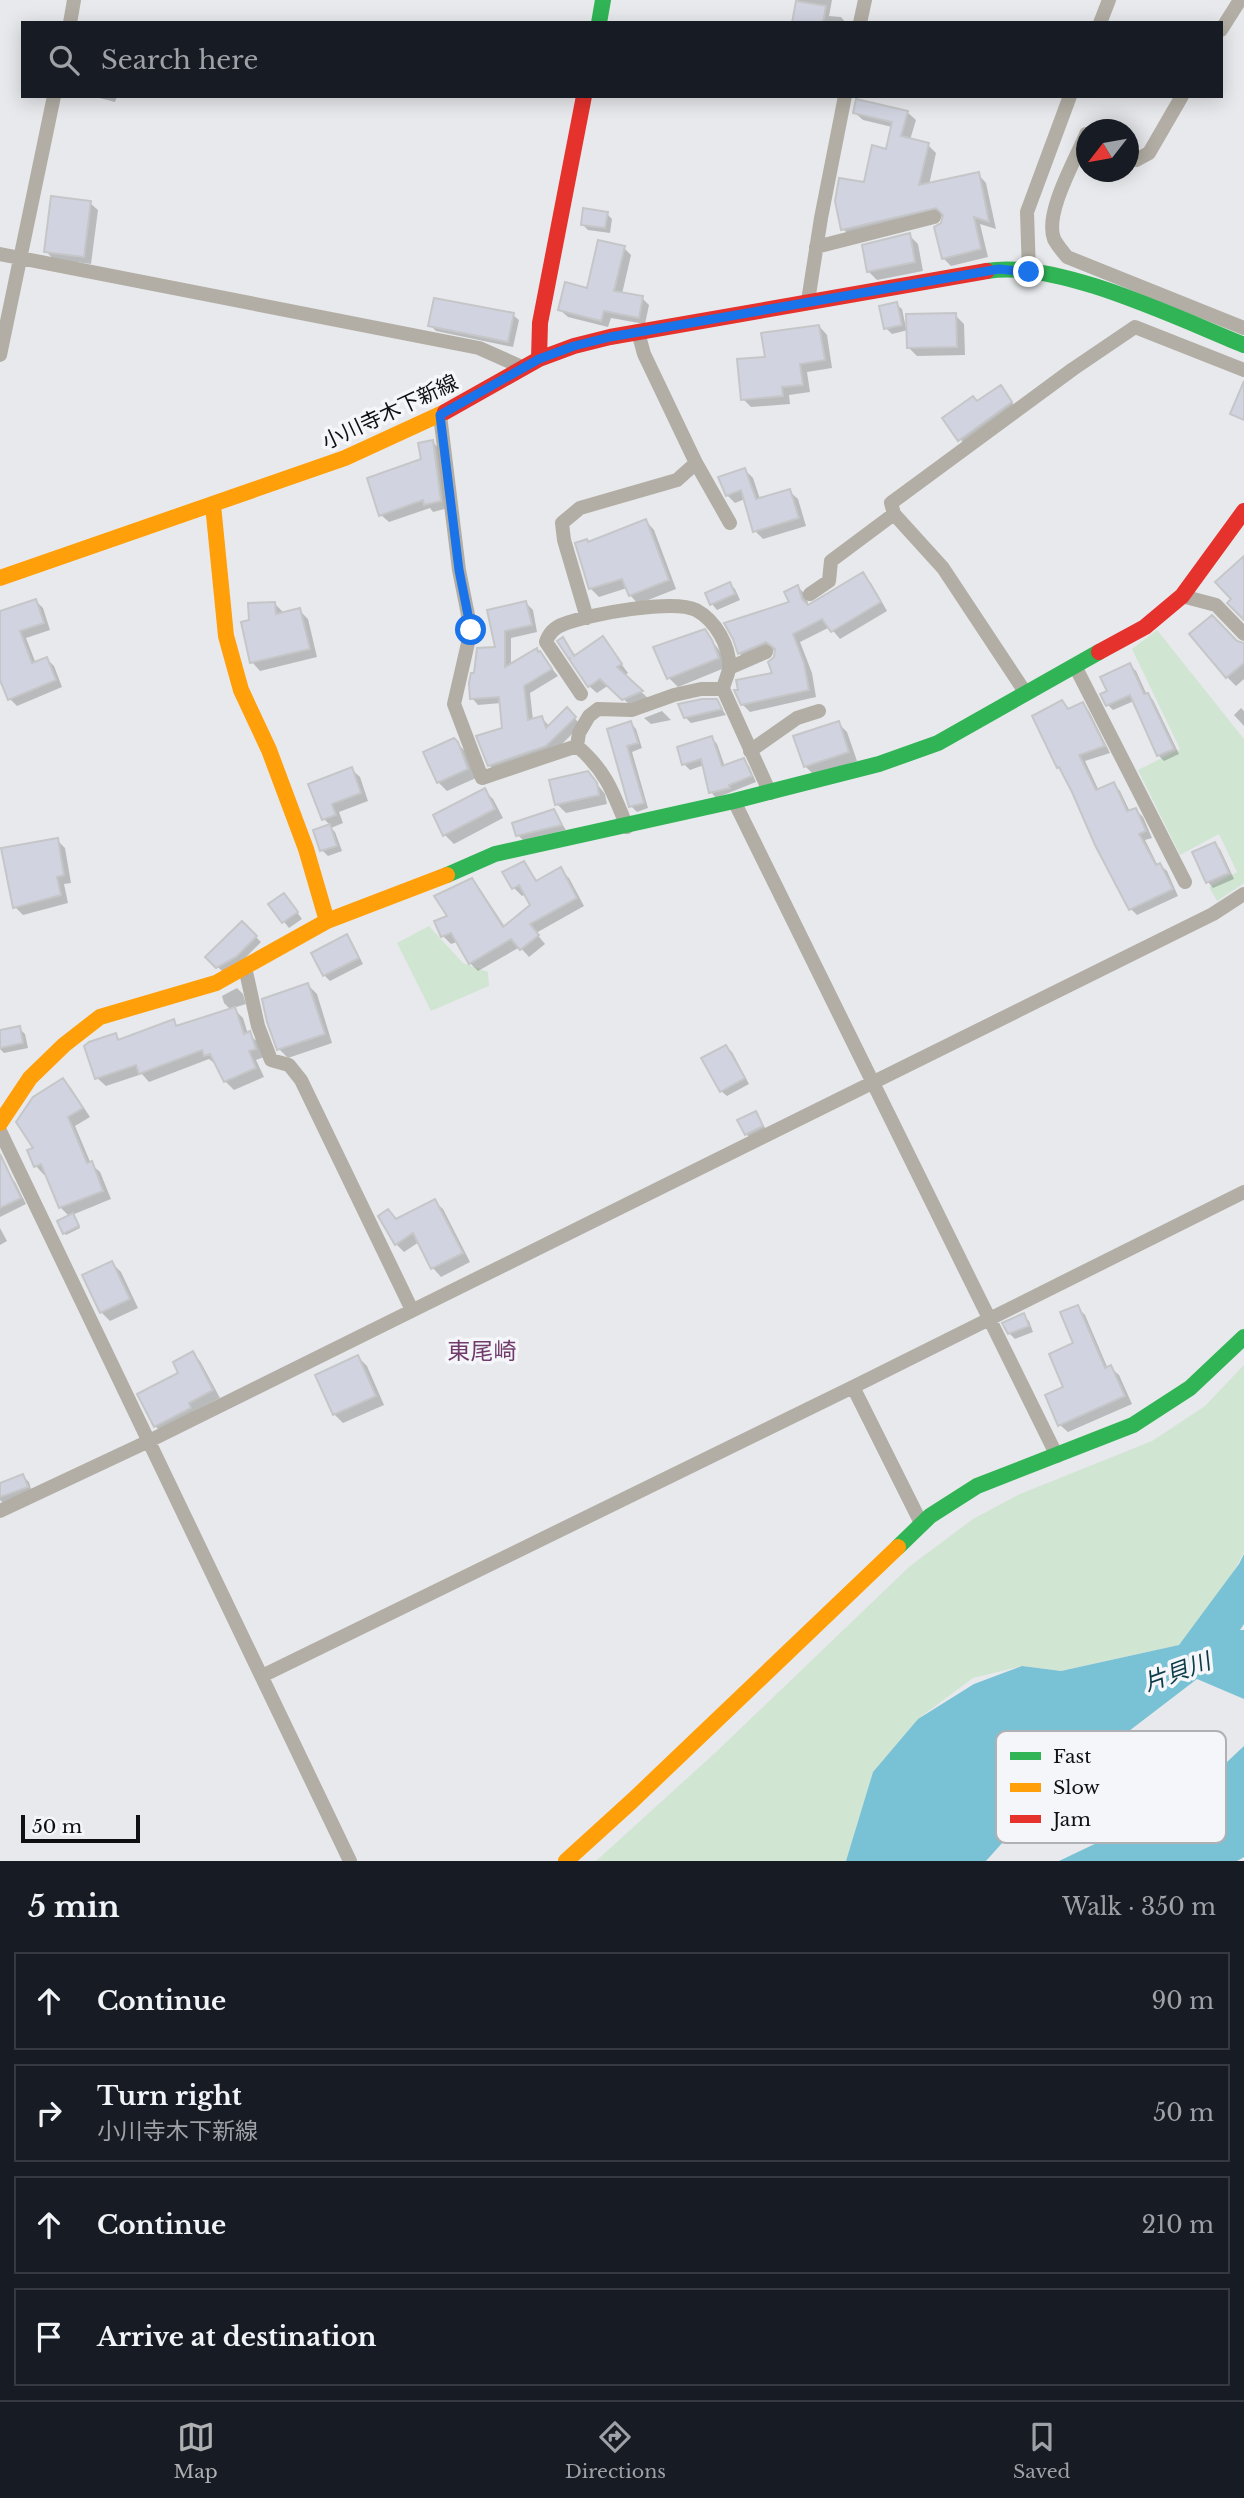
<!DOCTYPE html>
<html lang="en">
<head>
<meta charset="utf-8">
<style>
	body { margin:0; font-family:"Libre Baskerville","Noto Sans JP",serif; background:#20242c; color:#f1f3f6 }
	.compass { position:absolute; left:1076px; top:119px; width:63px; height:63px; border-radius:50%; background:#171b24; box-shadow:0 4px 18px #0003; rotate:239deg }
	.scale { position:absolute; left:21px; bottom:18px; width:119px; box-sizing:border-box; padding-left:7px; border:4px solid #101112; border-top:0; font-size:19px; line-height:24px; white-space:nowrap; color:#101112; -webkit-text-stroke:5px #f4f6fa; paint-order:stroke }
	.stop { position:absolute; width:21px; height:21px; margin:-16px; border:5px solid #1a73e8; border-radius:50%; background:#fff }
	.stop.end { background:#1a73e8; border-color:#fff; box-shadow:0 2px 7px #0008 }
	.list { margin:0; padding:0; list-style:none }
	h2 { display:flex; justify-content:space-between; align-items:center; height:91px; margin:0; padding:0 28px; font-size:30px }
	h2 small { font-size:23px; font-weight:400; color:#9ea1a6 }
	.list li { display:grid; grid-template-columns:46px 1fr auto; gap:21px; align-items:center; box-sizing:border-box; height:98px; margin:0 14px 14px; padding:0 14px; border:2px solid #363941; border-radius:0px }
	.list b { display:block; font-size:26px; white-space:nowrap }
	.list p { margin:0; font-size:23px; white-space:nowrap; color:#9ea1a6 }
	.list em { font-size:23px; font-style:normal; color:#9ea1a6 }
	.icon { flex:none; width:38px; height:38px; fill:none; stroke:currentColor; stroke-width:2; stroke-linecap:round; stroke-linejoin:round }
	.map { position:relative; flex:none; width:1244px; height:1861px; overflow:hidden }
	.search { position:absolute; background:#171b24; box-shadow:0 4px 18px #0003; left:21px; right:21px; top:21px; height:77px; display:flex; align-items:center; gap:18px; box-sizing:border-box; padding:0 24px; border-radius:0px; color:#9ea1a6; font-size:26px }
	.sheet { height:539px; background:#171b24 }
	nav { display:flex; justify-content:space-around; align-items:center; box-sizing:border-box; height:98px; border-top:2px solid #363941; background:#171b24; font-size:19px; color:#9ea1a6 }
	nav a { display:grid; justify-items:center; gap:4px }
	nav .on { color:#aeb0b2 }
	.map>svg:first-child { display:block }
	.green { fill:#d1e5d3 }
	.water { fill:#79c1d4 }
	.shadow { fill:#0003 }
	.building { fill:#d1d4e0; stroke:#c5c6c8; stroke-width:2 }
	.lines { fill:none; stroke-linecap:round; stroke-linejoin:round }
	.street { stroke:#b2aea5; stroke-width:14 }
	.fast { stroke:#30b455; stroke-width:16 }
	.slow { stroke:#ff9f0a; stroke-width:16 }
	.jam { stroke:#e5322d; stroke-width:16 }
	.route { stroke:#1a73e8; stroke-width:9 }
	.labels { text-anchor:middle; stroke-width:7; stroke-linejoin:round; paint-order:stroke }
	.street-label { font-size:21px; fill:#101112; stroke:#f4f6fa }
	.neighbourhood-label { font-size:23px; fill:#703b6a; stroke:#f4f6fa }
	.water-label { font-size:23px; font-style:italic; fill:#0b3b46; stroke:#f4f6fa }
	.key { fill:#f4f6fa; stroke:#b0b1b4; stroke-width:2 }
	.key-label { font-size:19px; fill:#101112 }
</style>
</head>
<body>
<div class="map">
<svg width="1244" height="1861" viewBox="0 0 1244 1861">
	<rect width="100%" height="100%" fill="#e8e9ec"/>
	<path class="green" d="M1157,630L1244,739V883L1217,901L1209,887L1237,872L1219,834L1180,855L1138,770L1180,749L1132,649Z
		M429,926L463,963L488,972L489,986L431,1011L397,943Z
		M1244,1365V1552L1233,1573L1179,1645L1061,1671L1022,1666L973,1678L918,1719L873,1772L846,1861H596L716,1752L910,1566L973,1519L1020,1494L1152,1441L1205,1406Z"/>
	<path class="water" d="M1244,1554V1624L1240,1630H1244V1699L1197,1679L1044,1796L986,1861H846L873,1772L918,1719L974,1684L1022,1666L1061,1671L1179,1645L1239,1564Z
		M1244,1746V1857L1237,1861H1059L1147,1819L1227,1762Z"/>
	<path class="shadow" d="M798,0H832L829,16L841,17L846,23H794Z
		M92,96H117L115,102Z
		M854,112H907L916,120L910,140L928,145L936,153L929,185L978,174L986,183L996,229L980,224L988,257L951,266L943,258V225L945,216L851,237L843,229L865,184L887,151L892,127L863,120Z
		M90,203L98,210L91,264L53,259L46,251Z
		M607,214L612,219L610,233L588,230L582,224Z
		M909,235L918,244L923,271L877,280L868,271Z
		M624,248L631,255L622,294L642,298L649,305L645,324L611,318L608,327L568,317L560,310L588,290Z
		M896,304L902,309L906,328L955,315L964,324L965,355L917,356L908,347V330L892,334L886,328Z
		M513,315L519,320L513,347L436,331L430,325Z
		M819,326L827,335L832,368L807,372L810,392L789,395L790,404L751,407L743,399L767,358Z
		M1005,392L1016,408L965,445L944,418Z
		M433,442L440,450L448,508L433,512L430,508L389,522L381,515L423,461Z
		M745,470L753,478L760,499L789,491L798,499L806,526L763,539L755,531L745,499L735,503L727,495Z
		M646,521L654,530L676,589L638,604L630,595L627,588L599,597L591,589L577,544L589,543Z
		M863,575L871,583L887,611L840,639L830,627L800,642L812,673L816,697L750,712L742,704L774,674L777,649L747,661L739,653L792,603L798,587L806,595L809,607Z
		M730,584L735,589L740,600L717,610L712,604Z
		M36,601L43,608L50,630L26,638L36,664L47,659L54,666L62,687L17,706L10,699L0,673V613Z
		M526,603L533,610L537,632L511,638V665L537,650L558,676L530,693L533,720L542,718L550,727L567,710L581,725L553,753L496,772L489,765L504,730L501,703L478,705L472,698L476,674L497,649L489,611Z
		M275,604L283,612L299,610L308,619L317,657L260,671L252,662L251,622Z
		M704,631L720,651L727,667L678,687L669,678Z
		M563,639L576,656L603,639L628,673L624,676L649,699L632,707L609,685L597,693L589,686Z
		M1244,646V679L1236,686L1227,677Z
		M1130,665L1136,671L1147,695L1153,700L1179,754L1164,761L1158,755L1134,701L1113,710L1108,705Z
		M716,700L726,715L691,723L685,717Z
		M1062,702L1070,710L1082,704L1089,711L1110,753L1085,761L1099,791L1114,784L1120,791L1130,812L1136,810L1143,817L1152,838L1145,840L1158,866L1160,865L1167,871L1178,896L1137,915L1131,909L1063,771L1058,767Z
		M1241,708L1244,711V726L1234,715Z
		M662,711L671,720L651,724L644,718Z
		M631,723L636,729L642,748L632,752L648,808L637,812L631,806L609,730Z
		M838,723L847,732L857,761L814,775L805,766Z
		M712,738L717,744L725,767L743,760L749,766L756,782L716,798L711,792L704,765L690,770L684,764Z
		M454,740L467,753L476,778L447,791L438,782Z
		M351,769L360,777L368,801L339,812L343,823L331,828L335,832L342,851L328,856L322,850L315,831L331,826L324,819L311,785Z
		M588,773L605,794L607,804L566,813L557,804Z
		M484,790L493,799L503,818L454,844L445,835Z
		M553,811L566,830L523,840L518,835Z
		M57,840L65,848L71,883L64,884L68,903L23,915L15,907Z
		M1215,844L1220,849L1234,879L1213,888L1208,882L1194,853Z
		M524,863L538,882L560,870L569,878L584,906L536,933L545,944L529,957L520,947L478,971L470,963L457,942L451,944L443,936L449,917L471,881L480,889L505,927L532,906L526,894L522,896L514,888Z
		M289,901L302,919L289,928L270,904Z
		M242,923L261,942L241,962L223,972L208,957Z
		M346,937L352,942L363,964L330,981L324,975Z
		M308,985L317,994L332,1043L288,1058L279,1049Z
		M237,988L243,994L246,1004L233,1008L243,1018L248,1034L258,1042L264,1057L256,1060L264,1077L234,1090L225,1081L216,1063H214L209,1059L149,1082L142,1074L106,1086L97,1078L115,1035L121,1041L173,1021L179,1027L231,1010L224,1003L222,996Z
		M19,1028L25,1034L28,1048L4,1053L0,1049V1032Z
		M726,1047L732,1052L749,1084L727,1096L721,1091Z
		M63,1080L71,1088L90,1117L75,1126L91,1164L100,1172L111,1199L72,1215L80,1228L66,1235L64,1233L70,1217L60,1207L47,1174L44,1175L36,1166L29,1151L35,1149Z
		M755,1113L768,1132L752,1140L746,1134Z
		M10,1176L15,1182L26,1204L0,1217V1181Z
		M434,1201L443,1209L470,1262L441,1277L433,1268L419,1242L404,1252L396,1244L388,1211L397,1220Z
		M0,1228L7,1241L0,1245Z
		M112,1263L121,1272L138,1308L110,1321L101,1312Z
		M1077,1307L1085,1315L1108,1369L1111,1368L1119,1375L1132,1404L1068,1432L1060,1425L1075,1344Z
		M1023,1315L1029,1321L1033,1332L1015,1339L1009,1333Z
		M193,1354L200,1361L220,1398L195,1411L163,1434L155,1426Z
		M358,1357L367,1366L384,1405L343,1423L334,1414Z
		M23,1476L29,1482L32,1493L3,1503L0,1500V1485Z"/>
	<path class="building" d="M796,1L826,6L823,23H792Z
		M856,99L908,111L901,136L929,143L919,185L979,172L989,222L974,217L981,249L942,259L934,227L941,223L943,215L936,208L841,230L835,201L839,178L864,182L872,145L886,149L892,122L853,113Z
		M51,196L91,201L84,257L44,252Z
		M583,208L608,212L605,228L581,225Z
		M910,233L915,262L867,272L862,245Z
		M598,240L625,246L614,291L643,296L639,318L604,311L601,321L558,310L565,282L587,288Z
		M434,298L514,313L508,342L428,326Z
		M897,302L902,325L884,329L879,306Z
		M956,313L957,347L907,348L906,314Z
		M819,325L825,360L800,364L803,385L782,387L783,396L741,400L737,359L765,357L761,333Z
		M1244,381V420L1230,414Z
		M1001,385L1012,402L958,441L942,418L973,396L977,401Z
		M433,440L441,501L424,505L423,500L379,516L367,478L421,459L418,443Z
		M745,468L756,499L790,489L799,518L753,532L741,490L726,496L718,477Z
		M646,519L669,580L629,596L622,579L589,589L575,543L587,539L588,542Z
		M1244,556V620L1227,603L1231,599L1215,582Z
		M863,572L881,602L831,632L822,619L793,634L804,663L809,690L741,705L734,690H738L736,680L772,673L768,662L774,657L775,649L766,642L738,654L733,639L724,623L789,602L784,592L798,585L802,599L808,605Z
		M730,582L735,594L710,605L705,593Z
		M36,599L44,623L20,631L32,663L47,657L56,680L8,700L0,680V611Z
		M526,601L532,625L505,631V667L537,648L538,652L540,651L552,669L524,686L528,720L542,716L546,728L567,707L576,717L546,746L488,766L476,736L502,728L499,697L470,699L469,683L471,673H474L477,648L495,647L487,610Z
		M275,602L276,614L300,608L310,649L250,663L241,622L249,620L248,603Z
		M1212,615L1237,641L1244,643V663L1226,678L1189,634Z
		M705,629L712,640L719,658L667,679L653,647Z
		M603,636L622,664L617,667L643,691L622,700L600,679L588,687L569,659L571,658L569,659L557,641L563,637L574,656Z
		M1130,663L1144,694L1148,693L1174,749L1157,756L1130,695L1106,706L1100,694L1107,691L1100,677Z
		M702,699H717L722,709L684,718L678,704Z
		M1062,700L1068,709L1083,702L1105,746L1079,755L1096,790L1114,782L1127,811L1136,808L1146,831L1139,834L1156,865L1160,863L1173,889L1129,910L1095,845L1072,792L1059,767L1057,768L1032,716Z
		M631,721L638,743L627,746L644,803L629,807L607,729Z
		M839,721L849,752L804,767L793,736Z
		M712,736L722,766L744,758L752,776L729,785L730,788L709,793L701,759L682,765L677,747Z
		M454,738L458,742L468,769L437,783L423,752Z
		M352,767L361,793L332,804L336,815L322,820L308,784Z
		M588,771L597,783L599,795L555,805L549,780Z
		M485,788L495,809L443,836L433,815Z
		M554,809L562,825L516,836L512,823Z
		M330,824L337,846L320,851L313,830Z
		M58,838L64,875L57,877L61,895L13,908L1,848Z
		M1215,842L1229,873L1206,883L1192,852Z
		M524,861L536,881L561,867L577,898L530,924L539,935L520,950L511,939L469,964L451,933L441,937L434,921L447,916L434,896L472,878L503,927L530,905L519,885L512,889L502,872Z
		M284,893L298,912L282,923L268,904Z
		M242,921L257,936L236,957L216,968L205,957Z
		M347,934L359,958L323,976L311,953Z
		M308,983L325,1034L277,1050L267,1022L262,999Z
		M235,1007L244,1034L250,1031L256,1049L249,1051L256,1068L224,1082L210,1054L204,1056L202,1050L139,1074L136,1065L95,1079L84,1046L89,1042L116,1033L118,1040L174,1019L176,1026Z
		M20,1026L23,1043L0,1048V1030Z
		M726,1045L745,1078L720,1092L701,1058Z
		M63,1078L83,1108L68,1117L87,1163L92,1161L103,1191L59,1208L41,1164L34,1167L27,1150L33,1148L16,1122L33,1097Z
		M756,1111L763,1126L745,1135L737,1120Z
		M0,1154L21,1198L0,1208Z
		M435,1199L463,1253L431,1269L413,1233L395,1245L378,1216L388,1209L396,1219Z
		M73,1213L79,1226L63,1234L57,1221Z
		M112,1261L130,1299L100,1313L82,1275Z
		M1078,1305L1105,1368L1111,1365L1125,1396L1058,1426L1045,1395L1063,1387L1049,1354L1073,1343L1060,1312Z
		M1024,1313L1029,1326L1008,1334L1002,1323Z
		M193,1351L213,1390L189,1403L191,1408L154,1427L137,1394L178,1373L173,1362Z
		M358,1355L376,1396L333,1415L315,1375Z
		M23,1474L28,1487L0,1497V1483Z"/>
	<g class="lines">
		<path class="street" d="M70,23L74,0
			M860,23L865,0
			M1100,23L1109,0
			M1221,30L1240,0
			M1086,134C1076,159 1044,213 1054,239C1057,245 1063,252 1067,257L1244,328
			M1128,155L1136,160L1149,153L1182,96
			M816,247L934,217
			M0,254L479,348L524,368
			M1029,272L1027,212L1070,96
			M808,301L821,218L845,96
			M0,355L54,96
			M440,415L459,570L471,630L454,704L482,778L577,746C606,771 613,792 627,827
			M696,463L730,523
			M894,514L891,503L1073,369L1135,327L1244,370
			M810,594L829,581L831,561L894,514L943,568L1025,692
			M1182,596L1216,605L1244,634
			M587,618L564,540L562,523L580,508L677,480L696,463L644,354L638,332
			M1075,666L1185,882
			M729,668L766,652
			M581,694L546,642C549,633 555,627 564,624C588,614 674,599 696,610C715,620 731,647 729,669C728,675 724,683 723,689L770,793
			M577,746L579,733L589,716L598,709L632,710L674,695L701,689H723
			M750,751L797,718L819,711
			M734,801L1057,1456
			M245,967L258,1026L271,1060L289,1065L301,1080L412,1310
			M0,1131L350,1861
			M853,1387L921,1523
			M0,1511L149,1441L1213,914L1244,894
			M262,1676L853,1387L1244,1192"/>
		<path class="fast" d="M599,23L603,0
			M987,271C1056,259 1177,318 1244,345
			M447,875L495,854L734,801L879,764L938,743L1099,652
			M898,1547L930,1516L977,1486L1133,1425L1190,1388L1244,1337"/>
		<path class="slow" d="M213,505L226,636L241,690L269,750L306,849L327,921
			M0,578L345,458L445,412
			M0,1123L30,1078L64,1045L100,1017L216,983L327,921L447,875
			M566,1861L632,1801L898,1547"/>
		<path class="jam" d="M539,359L574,346L610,337L987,271
			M445,412L539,359L540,323L584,96
			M1099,652L1145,627L1182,596L1244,511"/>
	</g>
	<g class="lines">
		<path class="route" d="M471,630L459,570L440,415L539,359L574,346L610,337L999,269L1029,272"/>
	</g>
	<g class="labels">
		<g class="street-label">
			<text transform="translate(390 412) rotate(-25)" y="7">小川寺木下新線</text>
		</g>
		<g class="neighbourhood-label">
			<text x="482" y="1359">東尾崎</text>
		</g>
		<g class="water-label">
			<text transform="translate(1177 1672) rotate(-20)" y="8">片貝川</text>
		</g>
	</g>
	<rect x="996" y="1731" width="230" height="112" rx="10" class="key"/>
	<rect x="1010" y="1752" width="31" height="8" fill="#30b455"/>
	<rect x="1010" y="1783" width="31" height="9" fill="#ff9f0a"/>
	<rect x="1010" y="1815" width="31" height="8" fill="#e5322d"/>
	<g class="key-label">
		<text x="1053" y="1763">Fast</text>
		<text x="1053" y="1794">Slow</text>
		<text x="1053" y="1826">Jam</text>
	</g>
</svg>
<svg class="compass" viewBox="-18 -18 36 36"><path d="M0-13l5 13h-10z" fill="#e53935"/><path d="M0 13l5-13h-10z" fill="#9ea1a6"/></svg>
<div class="scale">50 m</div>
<div class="stop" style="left:471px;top:630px"></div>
<div class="stop end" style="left:1029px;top:272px"></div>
<div class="search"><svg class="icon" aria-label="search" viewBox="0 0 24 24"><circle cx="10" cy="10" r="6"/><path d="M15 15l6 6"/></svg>Search here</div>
</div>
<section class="sheet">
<h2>5 min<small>Walk · 350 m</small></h2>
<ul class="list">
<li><svg class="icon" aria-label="ahead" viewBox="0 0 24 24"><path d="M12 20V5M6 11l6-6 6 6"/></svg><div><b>Continue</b></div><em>90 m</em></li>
<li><svg class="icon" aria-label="right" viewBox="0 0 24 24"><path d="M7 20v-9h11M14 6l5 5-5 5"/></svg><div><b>Turn right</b><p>小川寺木下新線</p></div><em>50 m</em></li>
<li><svg class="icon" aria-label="ahead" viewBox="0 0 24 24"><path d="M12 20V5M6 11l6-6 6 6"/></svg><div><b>Continue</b></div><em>210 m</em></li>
<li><svg class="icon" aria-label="arrive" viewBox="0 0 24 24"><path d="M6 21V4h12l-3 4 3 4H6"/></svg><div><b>Arrive at destination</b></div></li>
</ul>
</section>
<nav>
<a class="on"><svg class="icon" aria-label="map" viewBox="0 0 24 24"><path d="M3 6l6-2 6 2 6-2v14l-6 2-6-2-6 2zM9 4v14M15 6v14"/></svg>Map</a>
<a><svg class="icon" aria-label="directions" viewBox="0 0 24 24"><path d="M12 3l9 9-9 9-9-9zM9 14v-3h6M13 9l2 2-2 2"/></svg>Directions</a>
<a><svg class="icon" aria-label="saved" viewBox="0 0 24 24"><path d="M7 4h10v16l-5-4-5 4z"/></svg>Saved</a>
</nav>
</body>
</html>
